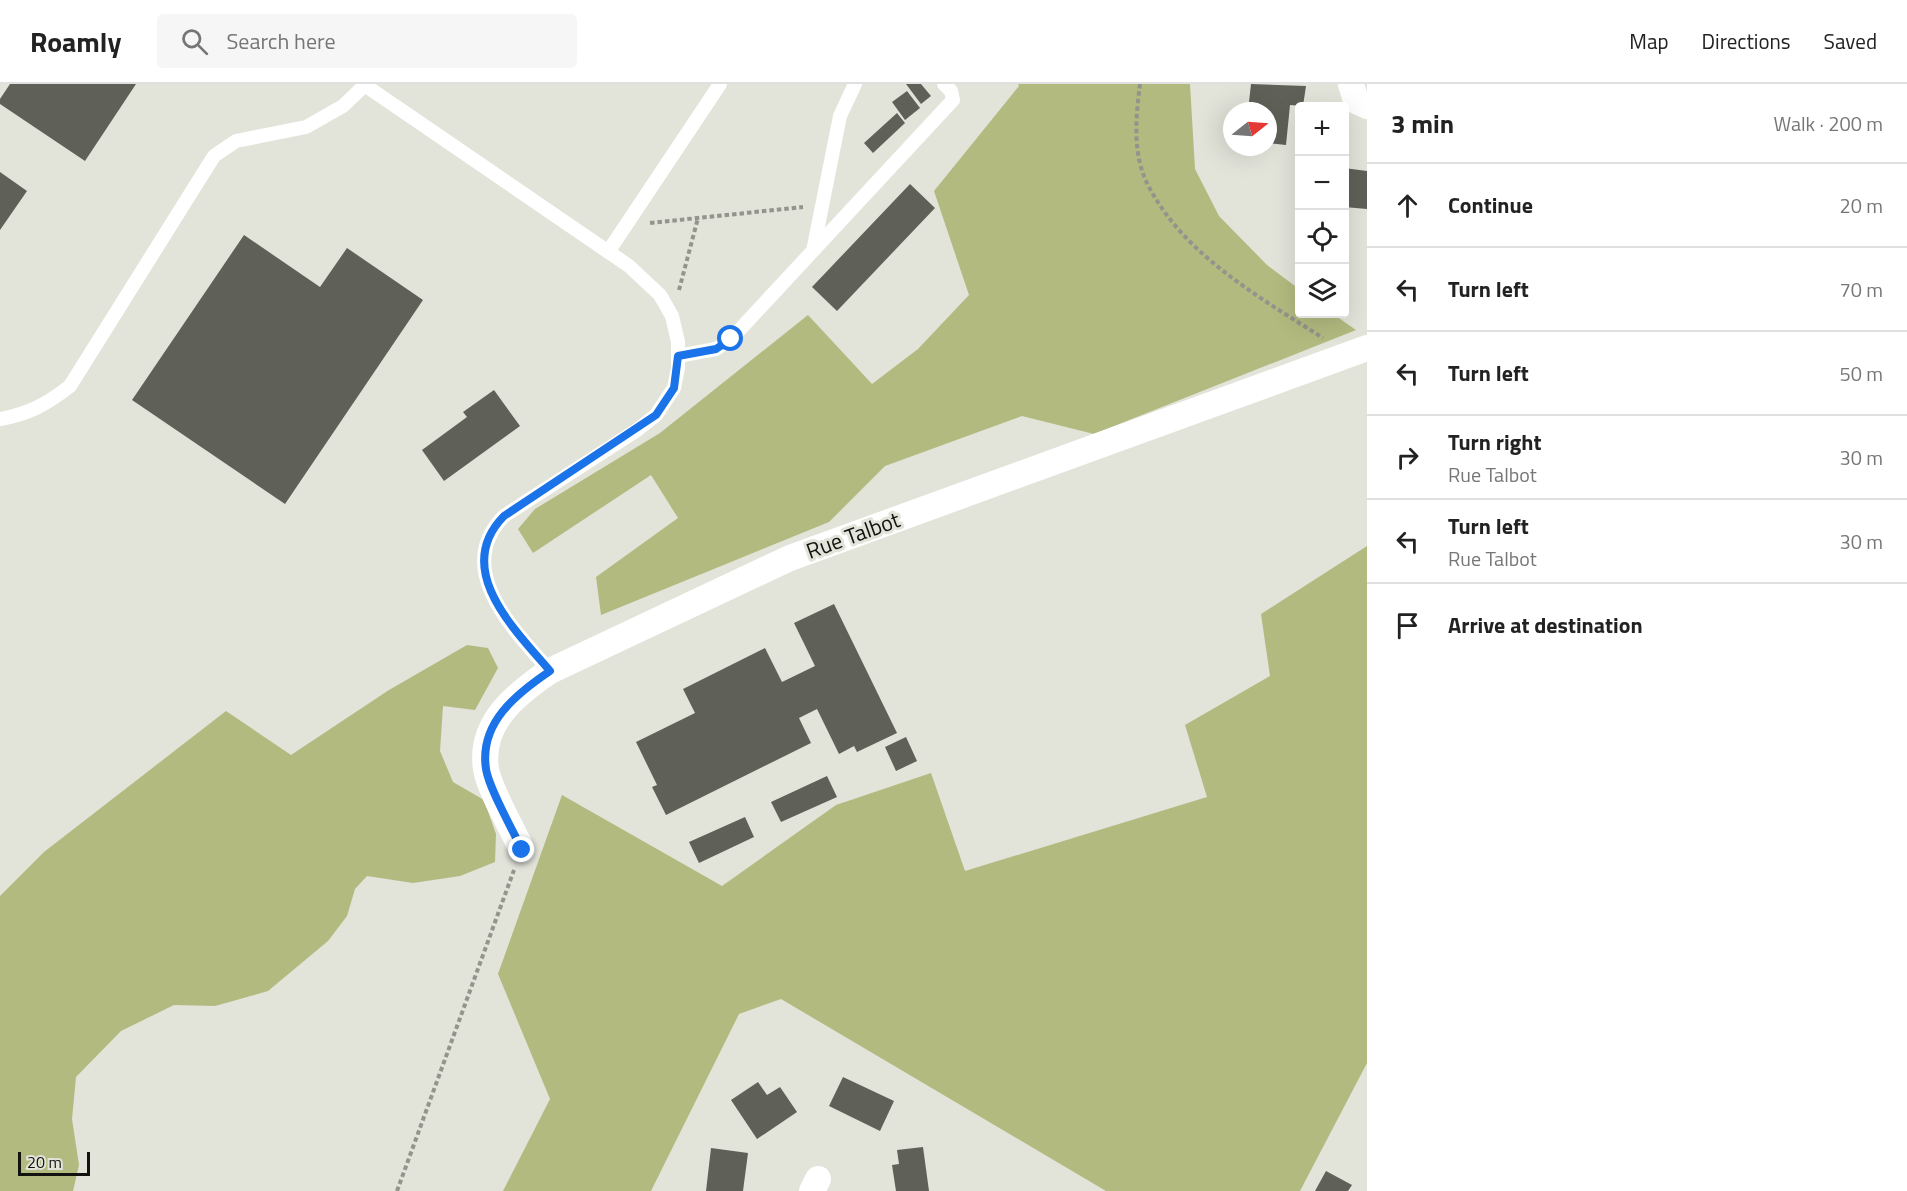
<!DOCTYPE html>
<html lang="en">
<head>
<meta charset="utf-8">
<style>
	body { margin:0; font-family:"Titillium Web",sans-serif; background:#f6f6f6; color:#222 }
	.controls { position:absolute; right:18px; top:18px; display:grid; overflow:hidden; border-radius:6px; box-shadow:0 6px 24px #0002 }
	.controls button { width:54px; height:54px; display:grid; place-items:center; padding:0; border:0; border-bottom:2px solid #e0e0e0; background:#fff; color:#222; font:30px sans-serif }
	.compass { position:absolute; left:1223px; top:18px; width:54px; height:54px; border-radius:50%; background:#fff; box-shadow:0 6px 24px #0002; rotate:73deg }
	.scale { position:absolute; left:18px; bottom:15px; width:72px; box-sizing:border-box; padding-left:6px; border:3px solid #12120f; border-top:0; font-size:16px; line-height:21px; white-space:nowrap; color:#12120f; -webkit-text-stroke:4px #e2e3d9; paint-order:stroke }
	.stop { position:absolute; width:18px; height:18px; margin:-14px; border:4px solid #1a73e8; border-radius:50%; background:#fff }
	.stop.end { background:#1a73e8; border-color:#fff; box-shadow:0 2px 6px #0008 }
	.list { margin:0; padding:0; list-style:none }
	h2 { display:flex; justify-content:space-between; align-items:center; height:78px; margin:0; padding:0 24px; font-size:26px }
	h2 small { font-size:20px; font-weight:400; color:#767676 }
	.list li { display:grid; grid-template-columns:39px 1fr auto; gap:18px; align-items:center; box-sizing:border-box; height:84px; padding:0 24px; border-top:2px solid #e0e0e0 }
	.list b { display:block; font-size:22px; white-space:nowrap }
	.list p { margin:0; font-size:20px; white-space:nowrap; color:#767676 }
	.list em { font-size:20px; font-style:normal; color:#767676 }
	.icon { flex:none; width:33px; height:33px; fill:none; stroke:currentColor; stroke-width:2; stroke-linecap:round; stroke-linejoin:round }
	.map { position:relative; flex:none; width:1367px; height:1107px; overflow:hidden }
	header { display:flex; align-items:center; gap:36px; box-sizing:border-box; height:84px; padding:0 30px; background:#fff; border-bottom:2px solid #e0e0e0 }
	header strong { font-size:28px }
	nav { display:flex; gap:33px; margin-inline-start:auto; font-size:21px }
	.search { width:420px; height:54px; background:#f6f6f6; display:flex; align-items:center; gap:15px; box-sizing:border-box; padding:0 21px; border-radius:6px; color:#767676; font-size:22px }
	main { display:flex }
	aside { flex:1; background:#fff }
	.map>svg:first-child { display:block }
	.green { fill:#b3ba7f }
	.building { fill:#5f6158 }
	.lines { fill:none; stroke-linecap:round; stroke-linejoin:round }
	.path { stroke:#93948c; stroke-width:4; stroke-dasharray:4.5 3; stroke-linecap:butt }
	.lane { stroke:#fff; stroke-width:14 }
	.street { stroke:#fff; stroke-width:26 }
	.route { stroke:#1a73e8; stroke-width:8 }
	.labels { text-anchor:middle; stroke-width:6; stroke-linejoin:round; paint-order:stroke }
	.street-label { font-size:22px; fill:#12120f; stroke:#e2e3d9 }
</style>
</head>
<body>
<header>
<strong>Roamly</strong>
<div class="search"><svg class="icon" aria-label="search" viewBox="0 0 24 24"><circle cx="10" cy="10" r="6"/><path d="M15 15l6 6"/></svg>Search here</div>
<nav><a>Map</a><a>Directions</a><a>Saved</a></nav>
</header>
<main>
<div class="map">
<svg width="1367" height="1107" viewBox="0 0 1367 1107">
	<rect width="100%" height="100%" fill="#e2e3d9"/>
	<path class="green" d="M1018,0H1190L1195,85L1219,132L1267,181L1299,205L1300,230H1333L1356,246L1094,350L1022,332L885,382L829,438L601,531L596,493L678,434L651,391L533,469L518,445L535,425L660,349L808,231L872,300L918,265L969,211L934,107L1019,2Z
		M1367,462V979L1300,1107H1106L781,915L739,930L651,1107H503L550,1015L498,890L562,711L722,802L836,721L931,689L965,787L1207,713L1185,641L1270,592L1261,530Z
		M467,561L488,564L498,584L475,626L443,622L440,667L453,698L484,716L496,750L495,778L460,792L413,799L367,792L355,805L347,832L328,857L268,907L215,922L174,921L121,947L76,993L72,1035L79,1081L73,1107H0V812L44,768L226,627L291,671L389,606Z"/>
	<path class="building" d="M10,0H136L85,77L0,20V15Z
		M906,0H921L931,12L921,20Z
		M1251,0L1306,2L1303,22L1290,21L1286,61L1268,59V27H1248Z
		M907,7L920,24L905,36L892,18Z
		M897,29L905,39L873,69L864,59Z
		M1344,84L1367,87V125L1344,123Z
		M0,88L27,107L0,146Z
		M910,100L935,124L837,227L812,203Z
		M244,151L320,203L347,164L423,216L285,420L132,316Z
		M494,306L520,342L444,397L422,366L467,333L463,328Z
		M834,520L897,649L857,668L854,662L839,670L817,625L799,634L811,659L666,731L652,703L657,701L636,658L695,629L683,605L765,564L782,598L815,582L794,539Z
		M906,653L917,677L896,687L885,663Z
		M827,692L837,713L781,738L771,718Z
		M745,733L754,753L699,779L689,758Z
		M843,993L894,1017L880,1047L829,1022Z
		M758,998L767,1011L780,1003L797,1028L757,1055L731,1016Z
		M923,1063L929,1107H896L892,1081L899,1080L897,1066Z
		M711,1064L748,1069L743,1107H706Z
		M1326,1087L1352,1101L1348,1107H1315Z"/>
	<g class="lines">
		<path class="path" d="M1140,0C1136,32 1132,68 1147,99C1182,170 1259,213 1323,254
			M650,139L803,123
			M679,206L698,134
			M397,1107L514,786"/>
		<path class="lane" d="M366,2L629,182L660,211L672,232L678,258V284L674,304L656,331L637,346L504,432C452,485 514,546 550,587
			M813,167L840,32L855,0
			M608,168L720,0
			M678,272L716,265L731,255L953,16L951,7L944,0
			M0,335C29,330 47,320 70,302L214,72L236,57L306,43L343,22L366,0"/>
		<path class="street" d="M1351,0L1356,17L1367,22
			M522,766C513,746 489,705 486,685C479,639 516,610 550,587L790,474L1367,264
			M812,1107L818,1095"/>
	</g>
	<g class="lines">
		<path class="route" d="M522,766C513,746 489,705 486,685C479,639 516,610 550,587C514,545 452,485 504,432L656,331L674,304L678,272L716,265L731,255"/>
	</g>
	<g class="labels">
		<g class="street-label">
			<text transform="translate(853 451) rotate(-20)" y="8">Rue Talbot</text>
		</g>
	</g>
</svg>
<div class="controls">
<button>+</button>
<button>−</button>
<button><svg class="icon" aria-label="locate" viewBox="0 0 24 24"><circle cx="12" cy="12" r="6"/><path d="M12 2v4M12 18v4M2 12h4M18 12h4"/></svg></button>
<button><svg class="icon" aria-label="layers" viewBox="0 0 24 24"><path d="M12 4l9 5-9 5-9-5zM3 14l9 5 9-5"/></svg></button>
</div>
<svg class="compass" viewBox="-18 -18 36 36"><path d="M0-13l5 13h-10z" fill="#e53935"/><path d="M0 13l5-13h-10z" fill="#767676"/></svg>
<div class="scale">20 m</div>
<div class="stop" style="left:731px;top:255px"></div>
<div class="stop end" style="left:522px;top:766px"></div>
</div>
<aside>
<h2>3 min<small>Walk · 200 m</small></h2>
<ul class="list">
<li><svg class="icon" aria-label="ahead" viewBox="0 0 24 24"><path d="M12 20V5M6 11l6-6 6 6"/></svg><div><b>Continue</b></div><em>20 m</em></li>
<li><svg class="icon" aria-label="left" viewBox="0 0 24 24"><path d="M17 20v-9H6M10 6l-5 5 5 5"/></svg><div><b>Turn left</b></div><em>70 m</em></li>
<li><svg class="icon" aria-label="left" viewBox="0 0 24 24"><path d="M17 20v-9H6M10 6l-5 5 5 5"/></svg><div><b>Turn left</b></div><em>50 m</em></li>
<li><svg class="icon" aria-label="right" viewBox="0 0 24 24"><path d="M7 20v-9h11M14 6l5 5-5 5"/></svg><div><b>Turn right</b><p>Rue Talbot</p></div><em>30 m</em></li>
<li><svg class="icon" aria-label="left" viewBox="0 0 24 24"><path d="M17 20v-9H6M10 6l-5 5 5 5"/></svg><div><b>Turn left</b><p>Rue Talbot</p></div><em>30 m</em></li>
<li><svg class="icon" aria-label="arrive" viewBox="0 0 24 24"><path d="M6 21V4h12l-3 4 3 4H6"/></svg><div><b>Arrive at destination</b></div></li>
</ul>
</aside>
</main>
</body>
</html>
